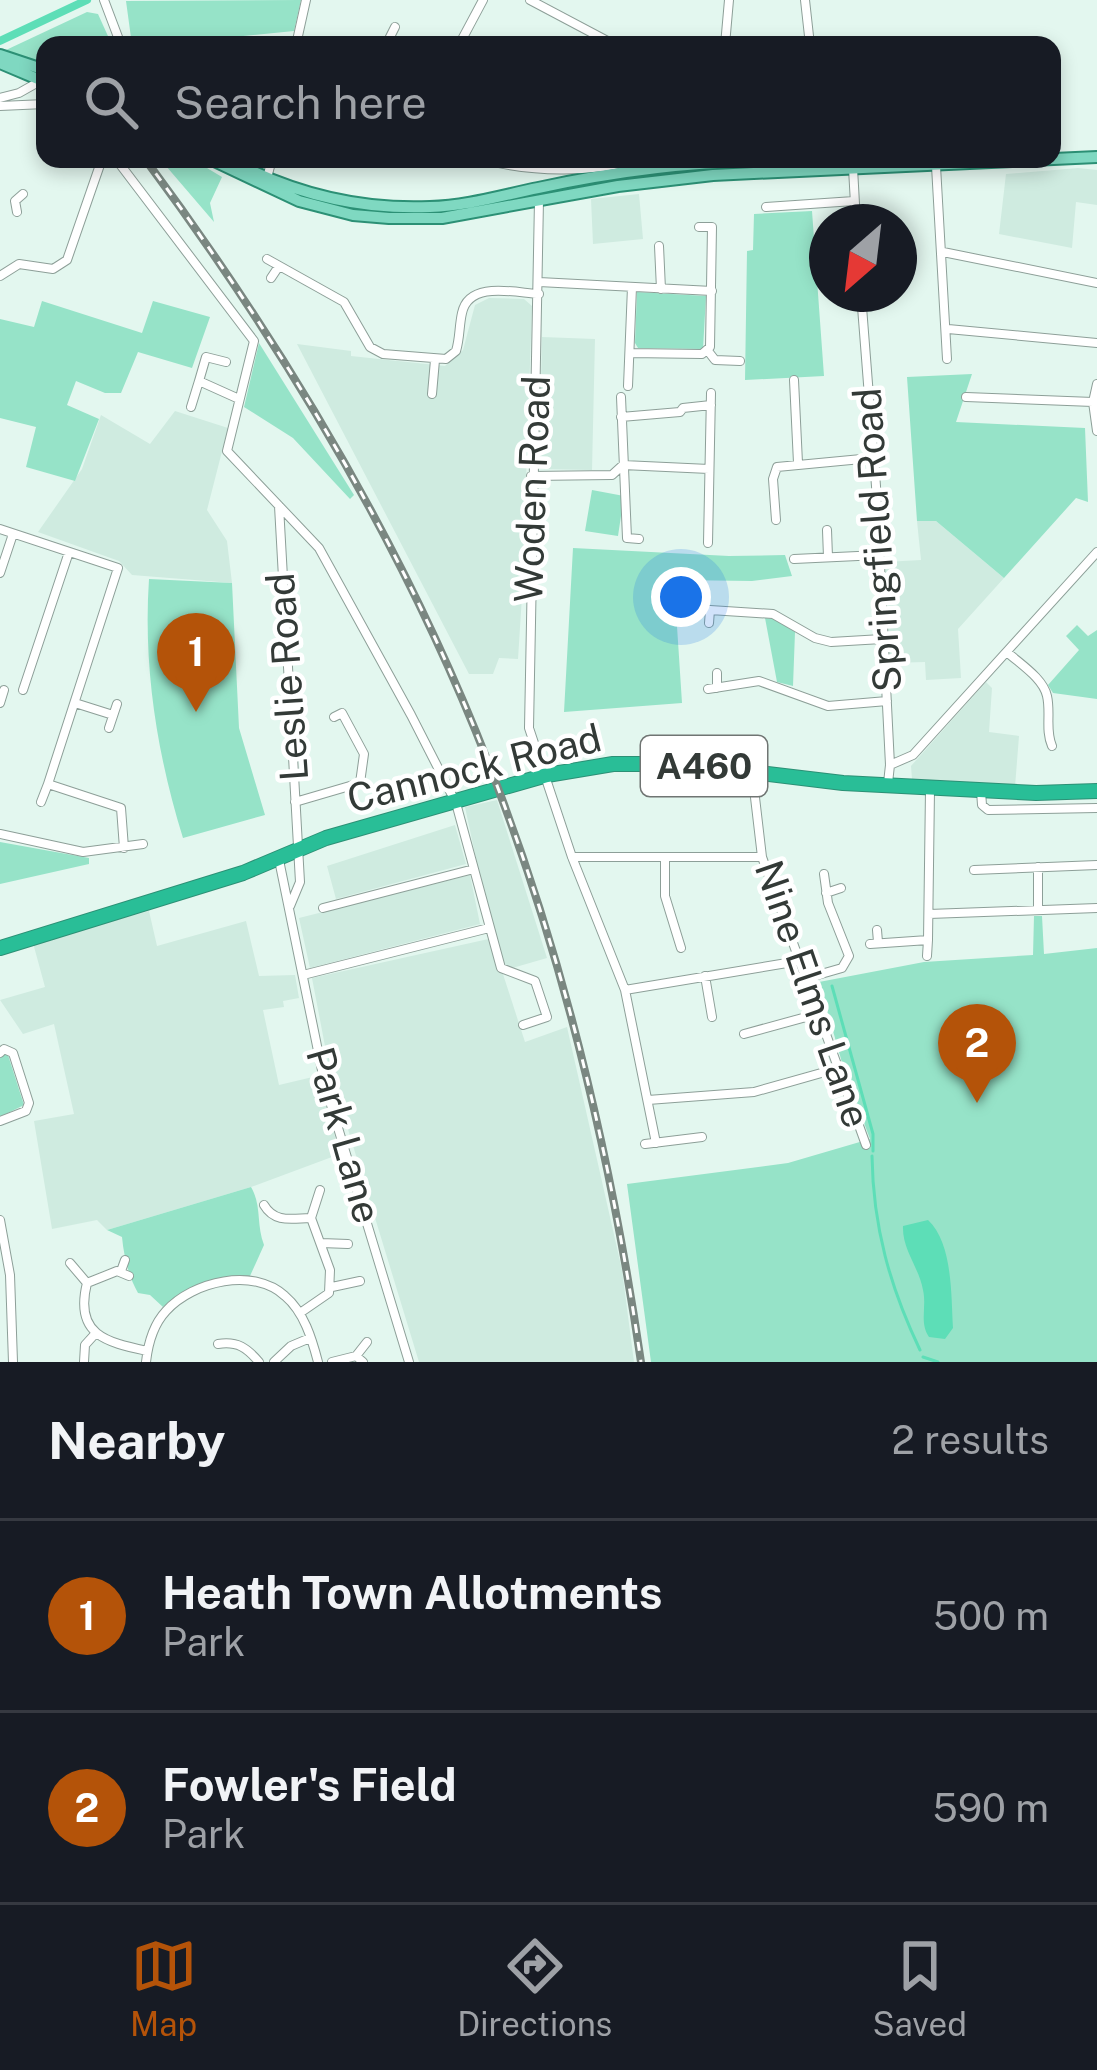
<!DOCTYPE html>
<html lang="en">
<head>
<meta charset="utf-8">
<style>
	body { margin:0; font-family:"Public Sans",sans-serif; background:#242831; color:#f1f3f6 }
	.compass { position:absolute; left:809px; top:204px; width:108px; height:108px; border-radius:50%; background:#171b24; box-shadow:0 6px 18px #0003; rotate:208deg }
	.you { position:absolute; left:681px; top:597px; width:42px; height:42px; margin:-30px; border:9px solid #fff; border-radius:50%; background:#1a73e8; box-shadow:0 0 0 18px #1a73e833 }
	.badge { display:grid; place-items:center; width:78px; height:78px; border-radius:50%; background:#b45309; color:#fff; font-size:39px; font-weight:700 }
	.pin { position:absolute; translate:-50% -99px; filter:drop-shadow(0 3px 6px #0008) }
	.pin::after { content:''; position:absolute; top:63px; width:42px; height:36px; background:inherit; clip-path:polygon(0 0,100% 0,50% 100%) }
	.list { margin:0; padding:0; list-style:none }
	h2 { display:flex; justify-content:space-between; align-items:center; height:156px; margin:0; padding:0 48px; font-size:51px }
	h2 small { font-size:39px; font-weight:400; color:#9ea1a6 }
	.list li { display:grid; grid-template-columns:78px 1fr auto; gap:36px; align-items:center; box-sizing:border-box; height:192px; padding:0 48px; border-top:3px solid #363941 }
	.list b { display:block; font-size:45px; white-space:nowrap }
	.list p { margin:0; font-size:39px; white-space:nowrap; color:#9ea1a6 }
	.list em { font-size:39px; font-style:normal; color:#9ea1a6 }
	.icon { flex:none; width:66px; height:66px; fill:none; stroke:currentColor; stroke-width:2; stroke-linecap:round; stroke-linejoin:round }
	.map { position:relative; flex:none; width:1097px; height:1362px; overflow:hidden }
	.search { position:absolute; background:#171b24; box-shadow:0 6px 18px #0003; left:36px; right:36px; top:36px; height:132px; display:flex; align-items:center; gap:30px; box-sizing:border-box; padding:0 42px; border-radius:24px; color:#9ea1a6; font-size:45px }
	.sheet { height:540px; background:#171b24 }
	nav { display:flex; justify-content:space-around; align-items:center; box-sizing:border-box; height:168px; border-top:3px solid #363941; background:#171b24; font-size:33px; color:#9ea1a6 }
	nav a { display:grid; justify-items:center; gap:6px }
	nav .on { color:#b45309 }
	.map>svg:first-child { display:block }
	.built { fill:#cfebe0 }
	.green { fill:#96e3c8 }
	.water { fill:#5ddeb7 }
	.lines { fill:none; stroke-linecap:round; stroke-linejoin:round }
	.stream { stroke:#5ddeb7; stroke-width:3 }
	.canal { stroke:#5ddeb7; stroke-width:8 }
	.minor-casing { stroke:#8d9f98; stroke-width:10 }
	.major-casing { stroke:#2c9075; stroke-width:14 }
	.highway-casing { stroke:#2c9075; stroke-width:16 }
	.minor { stroke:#fff; stroke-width:8 }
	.major { stroke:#7fd8c1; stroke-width:10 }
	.highway { stroke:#29be97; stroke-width:14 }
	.rail-casing { stroke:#7a8781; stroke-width:8 }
	.rail { stroke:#fff; stroke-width:3; stroke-dasharray:9; stroke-linecap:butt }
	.labels { text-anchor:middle; stroke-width:9; stroke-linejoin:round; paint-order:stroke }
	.shield { fill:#fff; stroke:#707573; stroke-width:3 }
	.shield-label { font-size:36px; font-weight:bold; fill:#333a37 }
	.street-label { font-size:39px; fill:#333a37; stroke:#fff }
</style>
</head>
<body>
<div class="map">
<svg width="1097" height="1362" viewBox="0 0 1097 1362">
	<rect width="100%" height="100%" fill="#e3f7ef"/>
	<path class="built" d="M1078,168L1097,170V205L1076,202L1072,248L999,234L1006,174Z
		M639,194L643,239L593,244L591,199Z
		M489,298L524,299L532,306L522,596L518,659L499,658L493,674H469L297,344L351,351V356L445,366L463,350L475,305Z
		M542,337L595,339L592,470L539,469Z
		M175,411L228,428L207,510L227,541L232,583L132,575L119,561L38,532L82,469L101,415L150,444Z
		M917,521H936L1004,578L958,629L961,678L926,680L925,662L890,663L884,562L921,560Z
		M986,682L992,688L989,732L1019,736L1015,787L912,779L911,766Z
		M497,800L547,958L502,971L525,1042L567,1027L622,1270L634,1362H419L329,1067L312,978L493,938L465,807Z
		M455,825L466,864L336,899L327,866Z
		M470,875L480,924L310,968L299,918Z
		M149,911L157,946L246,921L259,976L295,975L299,998L283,1001L284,1007L263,1010L279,1085L317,1076L340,1154L251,1187L107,1230L97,1220L52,1229L34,1121L74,1114L54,1024L23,1034L0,1000L45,987L33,943Z"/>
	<path class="green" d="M301,0L294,31L153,45H132L126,1Z
		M87,12L98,14L112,45H45V64L6,50Z
		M160,159H192L222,177L210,203L214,222Z
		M812,211L824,376L745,380L747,251L753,250L754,214Z
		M637,292L706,296L703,349L638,348L635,343Z
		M42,301L142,333L153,301L210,317L192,368L138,352L121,393H105L76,381L67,405L99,419L75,481L26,467L36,427L0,418V319L34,327Z
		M259,343L354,495L350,499L293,438L244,407Z
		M972,374L956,422L1085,428L1088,502L1076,498L1004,578L936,521H917L907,377Z
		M592,490L624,496L618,536L585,531Z
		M573,548L729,556L785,555L792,576L752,581L674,580L682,703L564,712Z
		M149,579L232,583L239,728L265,815L183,838C157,754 143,667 149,579Z
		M765,618L775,619L795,632L793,686L777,682Z
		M1077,625L1088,636L1097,630V699L1053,693L1048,685L1079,650L1066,636Z
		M0,842L89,858V864L0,884Z
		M1034,916H1042L1044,954L1097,948V1362H651L627,1184L788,1163L870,1139L843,1066L819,982L924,962L1033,955Z
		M4,1054L8,1055L24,1105L0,1117V1058Z
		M251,1187C262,1206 256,1224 264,1245L250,1276C215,1279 191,1284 163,1307L150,1295L138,1293C129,1277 124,1258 122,1237L107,1230Z"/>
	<path class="water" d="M928,1220C953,1243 951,1296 953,1328L945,1339L929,1337C919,1322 927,1307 923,1290C919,1267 902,1250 903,1226Z"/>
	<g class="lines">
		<path class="stream" d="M832,986L873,1134V1151
			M872,1156C873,1227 890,1287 920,1350
			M923,1357L938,1362"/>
		<path class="canal" d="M0,41L87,0"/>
		<defs>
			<path id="minor" d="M104,0L121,45
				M530,0L615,45
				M805,0L810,45
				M296,45L306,0
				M386,45L395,27
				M459,45L483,0
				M725,45L729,0
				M0,98L19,93L42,80
				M0,106L45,104
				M116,159L254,341L227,451L319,548L411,715L456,803L501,968L535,981L547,1017L523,1025
				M480,159C532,172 590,174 642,159
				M936,166L947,359
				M853,168L856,222
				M267,178L272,159
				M539,200L529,728L572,857L625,990L656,1143
				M766,207L854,201
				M17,212L15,201L23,194
				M659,246L661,289
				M943,252L1097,283
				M267,259L344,302L370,347L383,354L446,359L456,351C460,338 459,326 462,313C469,280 516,293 539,294
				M0,276L19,264L53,269L67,260L102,159
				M271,278L279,266
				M539,282L712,291
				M861,294L876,486L890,765L888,783
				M948,329L1097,343
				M708,351L715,360L740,361
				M630,353L702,354L710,347L712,227H699
				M226,362L206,357L199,381L239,399
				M794,380L798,463
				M1097,384L1093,402L1097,431
				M628,386L632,287
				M432,394L435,360
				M621,397L627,538L639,539
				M966,397L1093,402
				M191,407L199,381
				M621,417L680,412L683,408L711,405
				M531,476L612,475L623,465L709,469
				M279,506L300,882L290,906
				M776,520L773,479L777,467L872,458
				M0,529L118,568L48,784L121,808L124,848
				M827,530L828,557
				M708,543L711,393
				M794,559L879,555
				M0,573L13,534
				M709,623L710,610L773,614L815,638L831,642L882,639
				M1007,652C1020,664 1043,678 1047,696C1051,713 1045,730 1052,746
				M717,673V688
				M708,689L759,681L828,706L887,701
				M23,690L69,552
				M0,703L4,690
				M75,703L113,715
				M109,728L117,704
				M890,765L913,755L1097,552
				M752,772L762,857L866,1145
				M981,791L982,805L988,810L1097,808
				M41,802L48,784
				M295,802L360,783L364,754L342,713L334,717
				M0,834L83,852L143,844
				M572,857H762
				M665,857V896L681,948
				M279,860L325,1085L409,1362
				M1038,867V910
				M974,870L1097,865
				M826,893L841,888
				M323,908L474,869
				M929,914L1097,908
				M877,930L878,942
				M870,944L928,940L930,790
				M927,956L928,940
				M303,975L489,928
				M705,976L712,1017
				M807,978L842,968L849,956L828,903L824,874
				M625,990L799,961
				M744,1034L821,1013
				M0,1053L4,1049L13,1053L29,1103L26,1111L0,1121
				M648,1100L754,1092L839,1068
				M645,1144L702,1137
				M264,1205C275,1224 294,1218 311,1218L330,1270L329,1293L300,1313
				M311,1218L320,1190
				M0,1220L10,1275L13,1362
				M321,1243L348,1244
				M70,1263L87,1283
				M121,1271L125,1260
				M129,1276L117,1271L87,1283C74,1335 106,1342 147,1351
				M332,1287L360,1281
				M218,1344C238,1341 247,1348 259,1362
				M356,1356L367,1342
				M84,1362L85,1345L95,1334
				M146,1362C148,1344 153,1325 166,1311C193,1281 254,1267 285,1296C304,1312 312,1339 318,1362
				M274,1362L291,1346L310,1338
				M332,1362L356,1356L363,1362"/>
			<path id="major" d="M0,55L45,70
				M0,63L45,82
				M210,159L299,201L353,215L389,218H442L618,186L713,175L1097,157
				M228,159C291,193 359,210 430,207C467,206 503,195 538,188C623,170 716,157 802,164"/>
			<path id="highway" d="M0,948L243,873L326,838L547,775L613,764H686L843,783L1036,793L1097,791"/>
		</defs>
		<use href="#minor" class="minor-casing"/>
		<use href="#major" class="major-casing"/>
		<use href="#highway" class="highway-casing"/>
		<use href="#minor" class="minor"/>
		<use href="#major" class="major"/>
		<use href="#highway" class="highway"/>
		<defs>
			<path id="rail" d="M145,159C290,354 418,570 502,799C570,981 613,1170 641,1362"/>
		</defs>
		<use href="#rail" class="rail-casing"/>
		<use href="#rail" class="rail"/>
	</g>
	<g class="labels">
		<rect class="shield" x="641" y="736" width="126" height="60" rx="9"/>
		<g class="shield-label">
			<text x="704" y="779">A460</text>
		</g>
		<g class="street-label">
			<text transform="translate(532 489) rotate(-88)" y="14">Woden Road</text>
			<text transform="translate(877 540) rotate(-94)" y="14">Springfield Road</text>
			<text transform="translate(287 677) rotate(-94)" y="14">Leslie Road</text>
			<text transform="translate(474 768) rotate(-14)" y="14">Cannock Road</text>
			<text transform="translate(813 994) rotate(71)" y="14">Nine Elms Lane</text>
			<text transform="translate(344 1135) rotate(74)" y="14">Park Lane</text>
		</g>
	</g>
</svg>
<svg class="compass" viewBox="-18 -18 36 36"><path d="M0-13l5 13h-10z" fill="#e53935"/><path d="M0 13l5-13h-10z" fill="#9ea1a6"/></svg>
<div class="you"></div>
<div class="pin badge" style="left:196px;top:712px">1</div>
<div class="pin badge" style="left:977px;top:1103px">2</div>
<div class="search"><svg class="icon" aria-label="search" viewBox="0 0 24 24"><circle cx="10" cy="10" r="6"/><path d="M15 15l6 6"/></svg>Search here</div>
</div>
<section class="sheet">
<h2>Nearby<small>2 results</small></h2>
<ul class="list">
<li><span class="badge">1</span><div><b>Heath Town Allotments</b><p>Park</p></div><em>500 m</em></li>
<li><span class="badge">2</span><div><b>Fowler's Field</b><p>Park</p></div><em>590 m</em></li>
</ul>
</section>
<nav>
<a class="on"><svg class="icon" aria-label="map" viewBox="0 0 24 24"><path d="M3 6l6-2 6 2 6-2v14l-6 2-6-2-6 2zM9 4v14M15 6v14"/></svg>Map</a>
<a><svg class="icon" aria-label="directions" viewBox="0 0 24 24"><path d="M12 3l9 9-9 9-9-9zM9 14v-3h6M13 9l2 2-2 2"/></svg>Directions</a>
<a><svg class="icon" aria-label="saved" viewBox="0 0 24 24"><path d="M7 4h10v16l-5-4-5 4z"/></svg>Saved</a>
</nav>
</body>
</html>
